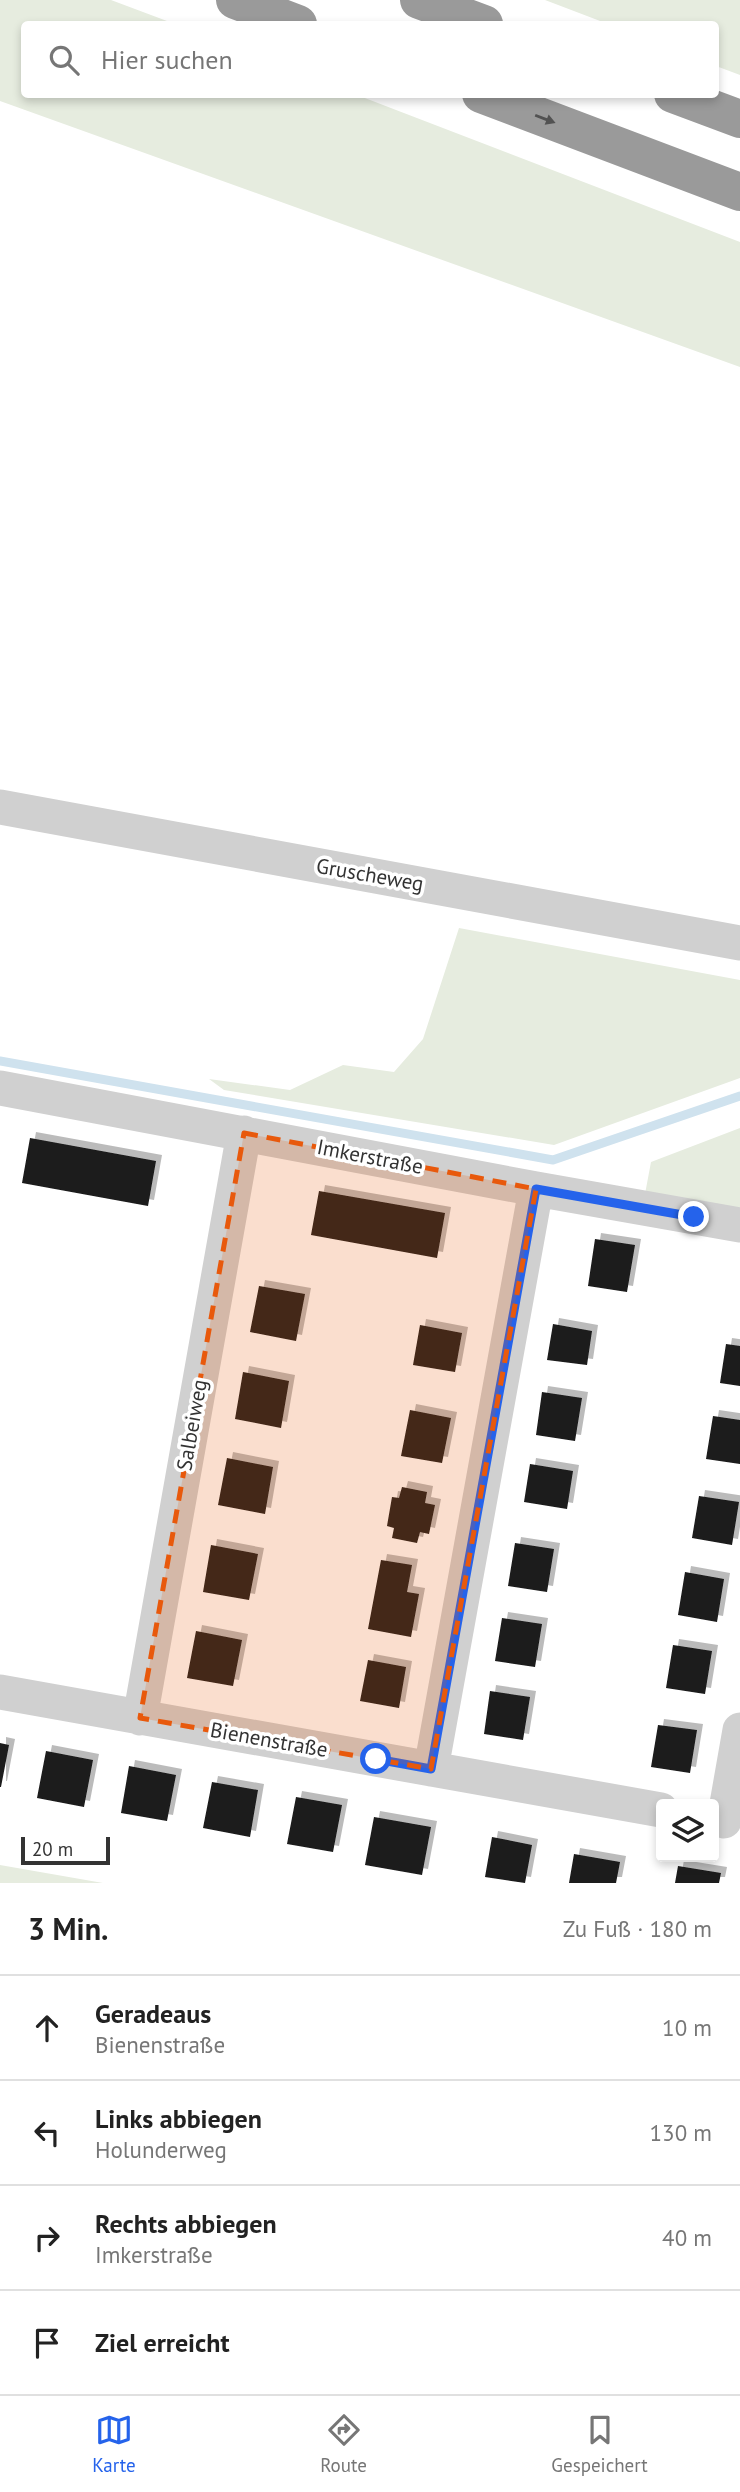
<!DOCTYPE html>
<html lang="de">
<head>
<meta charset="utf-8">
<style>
	body { margin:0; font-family:"PT Sans",sans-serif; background:#f2f2f2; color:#222 }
	.controls { position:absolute; right:21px; bottom:21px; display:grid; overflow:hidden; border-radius:7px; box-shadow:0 4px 10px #0003 }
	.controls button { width:63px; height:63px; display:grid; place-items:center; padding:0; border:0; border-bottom:2px solid #e0e0e0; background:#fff; color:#222; font:35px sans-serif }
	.scale { position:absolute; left:21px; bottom:18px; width:89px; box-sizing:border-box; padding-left:7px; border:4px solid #333; border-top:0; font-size:19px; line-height:24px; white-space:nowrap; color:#333; -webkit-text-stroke:5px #fff; paint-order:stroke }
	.stop { position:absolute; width:21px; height:21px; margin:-16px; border:5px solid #2563eb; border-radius:50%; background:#fff }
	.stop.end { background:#2563eb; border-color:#fff; box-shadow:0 2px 7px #0008 }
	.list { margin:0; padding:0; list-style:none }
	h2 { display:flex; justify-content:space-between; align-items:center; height:91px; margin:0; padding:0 28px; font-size:30px }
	h2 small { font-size:23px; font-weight:400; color:#767676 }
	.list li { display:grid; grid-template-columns:46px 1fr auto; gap:21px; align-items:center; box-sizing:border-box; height:105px; padding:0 28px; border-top:2px solid #e0e0e0 }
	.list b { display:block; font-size:26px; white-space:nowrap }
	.list p { margin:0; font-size:23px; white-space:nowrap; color:#767676 }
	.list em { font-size:23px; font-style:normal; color:#767676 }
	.icon { flex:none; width:38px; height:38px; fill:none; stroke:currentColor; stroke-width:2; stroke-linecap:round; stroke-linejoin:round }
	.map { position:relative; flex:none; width:740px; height:1883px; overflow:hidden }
	.search { position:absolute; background:#fff; box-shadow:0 4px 10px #0003; left:21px; right:21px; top:21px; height:77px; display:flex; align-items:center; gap:18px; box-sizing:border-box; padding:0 24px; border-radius:7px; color:#767676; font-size:26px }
	.sheet { height:511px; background:#fff }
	nav { display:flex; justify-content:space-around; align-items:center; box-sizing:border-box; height:98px; border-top:2px solid #e0e0e0; background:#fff; font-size:19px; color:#767676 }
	nav a { display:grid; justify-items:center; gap:4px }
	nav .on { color:#2563eb }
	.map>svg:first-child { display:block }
	.green { fill:#e6ecdf }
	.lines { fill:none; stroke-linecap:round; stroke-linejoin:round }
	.stream { stroke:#cfe2ee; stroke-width:9 }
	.building { fill:#1a1a1a; filter:url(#shadow) }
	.minor { stroke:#d0d0d0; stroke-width:35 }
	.highway { stroke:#9a9a9a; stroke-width:38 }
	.oneway { fill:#525252 }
	.route { stroke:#2563eb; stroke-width:9 }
	.marked { fill:#e8590c; fill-opacity:0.2; stroke:#e8590c; stroke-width:5; stroke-dasharray:14 9; stroke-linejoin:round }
	.labels { text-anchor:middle; stroke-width:7; stroke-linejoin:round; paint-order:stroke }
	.street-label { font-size:21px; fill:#333; stroke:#fff }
</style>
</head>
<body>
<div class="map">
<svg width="740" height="1883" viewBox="0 0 740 1883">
	<defs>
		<filter id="shadow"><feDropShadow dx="6" dy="-6" stdDeviation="0" flood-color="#0004"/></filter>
	</defs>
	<rect width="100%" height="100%" fill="#fff"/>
	<path class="green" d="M0,0H111L175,24H24V94L357,95L740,242V367L0,101Z
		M545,0H740V75L716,66V24H608Z
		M459,928L740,980V1078L554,1145L224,1090L209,1079L290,1090L343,1065L394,1072L423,1039Z
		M740,1128V1212L645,1194L651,1162Z
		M0,1865L103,1883H0Z"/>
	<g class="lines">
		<path class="stream" d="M0,1061L553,1160L740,1096"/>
	</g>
	<path class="building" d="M30,1138L156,1161L148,1206L22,1183Z
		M319,1191L445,1213L437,1258L311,1235Z
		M595,1239L635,1245L627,1292L588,1286Z
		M259,1286L305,1294L296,1341L250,1332Z
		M553,1324L592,1331L587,1365L547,1360Z
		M420,1325L462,1333L455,1372L413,1365Z
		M726,1344L740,1346V1386L720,1383Z
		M243,1372L289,1381L281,1428L235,1419Z
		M542,1392L582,1398L575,1441L536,1435Z
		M410,1410L451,1418L442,1463L401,1456Z
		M713,1416L740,1420V1464L706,1459Z
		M227,1458L273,1467L265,1514L218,1505Z
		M530,1464L573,1471L567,1509L524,1502Z
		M402,1487L427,1492L425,1503L435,1505L429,1534L420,1532L417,1543L392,1538L394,1528L387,1526L392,1497L399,1498Z
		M699,1496L739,1502L732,1545L692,1538Z
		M515,1543L554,1549L547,1592L508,1586Z
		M211,1545L258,1554L249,1600L203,1592Z
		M381,1560L412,1565L407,1592L419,1594L411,1637L368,1629Z
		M685,1572L724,1579L717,1622L678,1615Z
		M502,1618L542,1624L535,1667L495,1661Z
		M196,1631L242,1640L233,1686L187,1678Z
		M673,1645L712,1651L705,1694L666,1688Z
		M368,1660L406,1667L399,1708L360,1701Z
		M490,1691L530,1697L523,1740L484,1734Z
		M658,1725L697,1730L690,1773L651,1767Z
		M0,1743L9,1745L1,1787H0Z
		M46,1751L93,1760L84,1807L37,1798Z
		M129,1766L176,1775L167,1821L121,1813Z
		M212,1782L258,1790L250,1837L203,1828Z
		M296,1797L342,1805L333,1852L287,1844Z
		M374,1817L431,1827L422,1875L365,1865Z
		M492,1837L532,1845L525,1883L485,1877Z
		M574,1854L620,1862L616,1883H569Z
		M678,1866L721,1873L719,1883H675Z"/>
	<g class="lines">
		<path class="minor" d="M0,807L740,943
			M0,1088L536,1189L740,1225
			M0,1692L661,1810
			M140,1718L244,1133
			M431,1769L536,1189
			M724,1821L740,1730"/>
		<path class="highway" d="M235,0L298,24
			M419,0L484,24
			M481,94L740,192
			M673,94L740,119"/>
	</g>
	<defs><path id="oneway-solid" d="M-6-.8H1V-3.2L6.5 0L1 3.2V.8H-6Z" transform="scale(1.75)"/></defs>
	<use class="oneway" href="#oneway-solid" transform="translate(545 119) rotate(21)"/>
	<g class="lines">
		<path class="route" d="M376,1759L431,1769L536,1189L694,1217"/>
	</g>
	<path class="marked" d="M244,1133L536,1189L431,1769L140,1718Z"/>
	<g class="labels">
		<g class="street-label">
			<text transform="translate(370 875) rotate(10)" y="7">Gruscheweg</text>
			<text transform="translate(370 1157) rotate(11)" y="7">Imkerstraße</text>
			<text transform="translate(192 1425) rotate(-80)" y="7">Salbeiweg</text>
			<text transform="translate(269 1740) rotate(10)" y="7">Bienenstraße</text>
		</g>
	</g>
</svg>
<div class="controls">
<button><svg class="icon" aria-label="layers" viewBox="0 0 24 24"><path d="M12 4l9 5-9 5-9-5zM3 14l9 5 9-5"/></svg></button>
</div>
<div class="scale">20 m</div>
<div class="stop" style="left:376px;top:1759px"></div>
<div class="stop end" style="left:694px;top:1217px"></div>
<div class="search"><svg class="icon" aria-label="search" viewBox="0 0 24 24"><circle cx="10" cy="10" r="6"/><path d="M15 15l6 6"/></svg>Hier suchen</div>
</div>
<section class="sheet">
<h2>3 Min.<small>Zu Fuß · 180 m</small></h2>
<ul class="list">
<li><svg class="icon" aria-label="ahead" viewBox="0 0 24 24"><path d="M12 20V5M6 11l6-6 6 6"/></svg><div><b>Geradeaus</b><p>Bienenstraße</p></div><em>10 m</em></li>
<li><svg class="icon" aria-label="left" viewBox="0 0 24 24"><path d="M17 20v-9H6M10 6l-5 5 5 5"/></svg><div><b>Links abbiegen</b><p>Holunderweg</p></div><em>130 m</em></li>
<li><svg class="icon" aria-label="right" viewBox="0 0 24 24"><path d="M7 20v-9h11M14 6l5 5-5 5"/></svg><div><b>Rechts abbiegen</b><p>Imkerstraße</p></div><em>40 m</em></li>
<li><svg class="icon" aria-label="arrive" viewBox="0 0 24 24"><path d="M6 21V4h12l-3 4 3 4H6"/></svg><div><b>Ziel erreicht</b></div></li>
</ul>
</section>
<nav>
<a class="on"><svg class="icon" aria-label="map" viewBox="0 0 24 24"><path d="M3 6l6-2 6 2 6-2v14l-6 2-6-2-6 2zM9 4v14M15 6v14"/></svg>Karte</a>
<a><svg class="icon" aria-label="directions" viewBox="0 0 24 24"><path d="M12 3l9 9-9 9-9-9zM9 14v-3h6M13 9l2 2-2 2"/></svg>Route</a>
<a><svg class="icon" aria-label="saved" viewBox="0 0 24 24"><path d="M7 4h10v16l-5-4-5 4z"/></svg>Gespeichert</a>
</nav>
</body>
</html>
